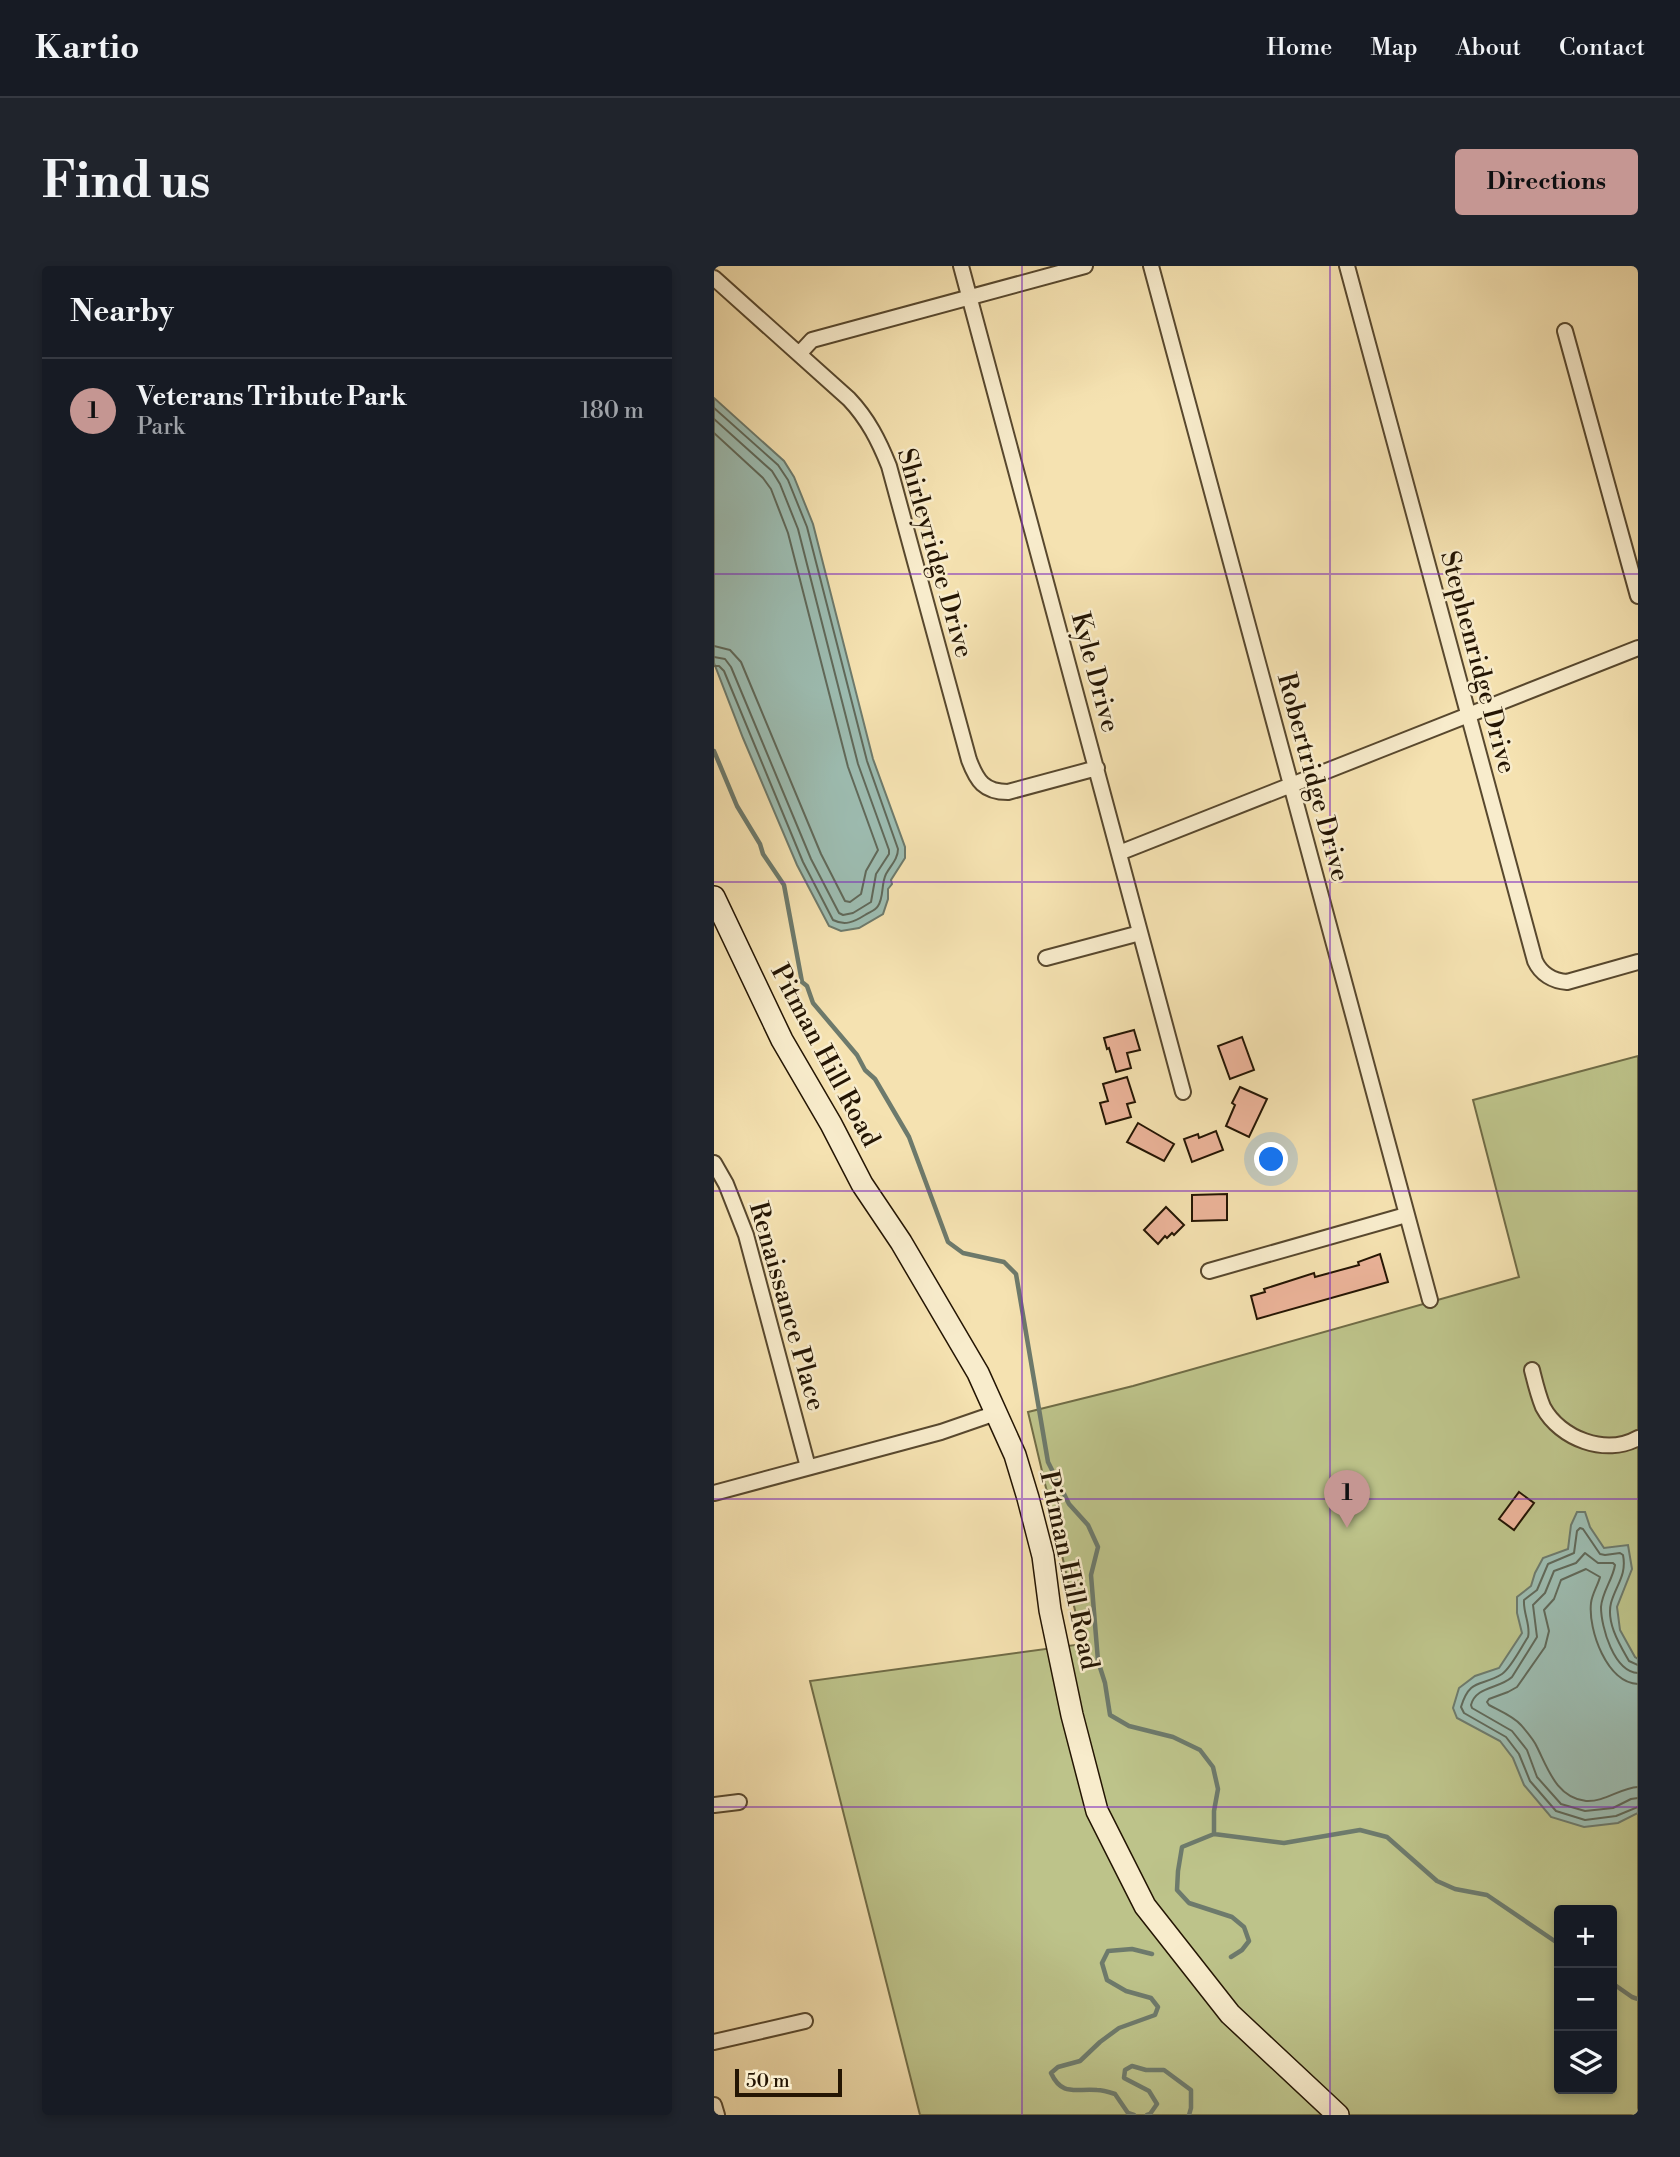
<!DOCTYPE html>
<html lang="en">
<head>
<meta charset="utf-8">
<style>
	body { margin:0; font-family:"Libre Bodoni",serif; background:#20242c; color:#f1f3f6 }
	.controls { position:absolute; right:21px; bottom:21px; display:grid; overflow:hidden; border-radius:7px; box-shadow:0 4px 10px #0003 }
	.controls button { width:63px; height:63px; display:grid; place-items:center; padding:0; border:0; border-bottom:2px solid #363941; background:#171b24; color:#f1f3f6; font:35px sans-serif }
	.scale { position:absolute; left:21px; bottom:18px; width:107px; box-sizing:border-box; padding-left:7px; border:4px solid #241503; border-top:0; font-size:19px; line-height:24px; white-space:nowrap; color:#241503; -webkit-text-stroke:5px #f8eccc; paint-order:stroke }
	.you { position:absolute; left:558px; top:894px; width:24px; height:24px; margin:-18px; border:5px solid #fff; border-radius:50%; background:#1a73e8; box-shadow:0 0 0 10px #1a73e833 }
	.badge { display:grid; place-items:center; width:46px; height:46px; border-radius:50%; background:#c59692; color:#111; font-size:23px; font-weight:700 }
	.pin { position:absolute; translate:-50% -58px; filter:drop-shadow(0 2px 4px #0008) }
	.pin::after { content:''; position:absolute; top:37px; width:24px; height:21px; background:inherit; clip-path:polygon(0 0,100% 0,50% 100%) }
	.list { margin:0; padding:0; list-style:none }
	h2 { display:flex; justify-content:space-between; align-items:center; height:91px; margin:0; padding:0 28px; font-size:30px }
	h2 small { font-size:23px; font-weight:400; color:#9ea1a6 }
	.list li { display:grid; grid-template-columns:46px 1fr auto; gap:21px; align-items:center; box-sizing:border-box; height:105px; padding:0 28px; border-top:2px solid #363941 }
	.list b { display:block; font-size:26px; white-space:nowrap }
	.list p { margin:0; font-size:23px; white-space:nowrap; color:#9ea1a6 }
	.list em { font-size:23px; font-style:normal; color:#9ea1a6 }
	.icon { flex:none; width:38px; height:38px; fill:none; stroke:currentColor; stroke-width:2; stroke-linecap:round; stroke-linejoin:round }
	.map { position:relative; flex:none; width:924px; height:1849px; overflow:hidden; border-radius:7px }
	header { display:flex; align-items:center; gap:42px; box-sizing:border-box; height:98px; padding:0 35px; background:#171b24; border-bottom:2px solid #363941 }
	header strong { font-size:33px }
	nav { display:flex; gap:38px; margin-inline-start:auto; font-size:24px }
	.intro { display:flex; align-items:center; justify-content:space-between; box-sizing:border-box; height:168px; padding:0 42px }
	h1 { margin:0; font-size:49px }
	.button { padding:18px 32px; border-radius:7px; background:#c59692; color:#111; font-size:24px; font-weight:700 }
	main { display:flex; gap:42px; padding:0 42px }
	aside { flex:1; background:#171b24; border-radius:7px; box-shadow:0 4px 10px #0003 }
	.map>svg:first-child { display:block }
	.green { fill:#bdc38a; stroke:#706c46; stroke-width:2; fill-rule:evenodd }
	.water { fill:#9dbdb2; stroke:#6d7a6c; stroke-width:2 }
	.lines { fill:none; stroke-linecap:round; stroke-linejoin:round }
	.shore { stroke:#60695a; stroke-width:2 }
	.stream { stroke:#6d7a6c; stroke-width:4.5 }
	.building { fill:#ecb49a; stroke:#241503; stroke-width:2 }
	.street-casing { stroke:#58482e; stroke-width:18 }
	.secondary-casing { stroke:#241503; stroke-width:24 }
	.street { stroke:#f8eccc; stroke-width:14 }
	.secondary { stroke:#f8eccc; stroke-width:21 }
	.grid { fill:none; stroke:#7b2cbf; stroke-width:2; stroke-opacity:0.55 }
	.labels { text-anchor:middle; stroke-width:5; stroke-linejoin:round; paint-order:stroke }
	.street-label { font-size:26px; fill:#241503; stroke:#f8eccc }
</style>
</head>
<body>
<header>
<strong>Kartio</strong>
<nav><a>Home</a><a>Map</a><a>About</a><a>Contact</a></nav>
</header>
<div class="intro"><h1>Find us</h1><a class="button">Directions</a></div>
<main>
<aside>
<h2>Nearby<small></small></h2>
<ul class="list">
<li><span class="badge">1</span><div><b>Veterans Tribute Park</b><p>Park</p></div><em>180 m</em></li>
</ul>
</aside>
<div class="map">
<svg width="924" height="1849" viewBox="0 0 924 1849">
	<rect width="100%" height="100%" fill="#f5e2b1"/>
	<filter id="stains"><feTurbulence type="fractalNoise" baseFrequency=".00286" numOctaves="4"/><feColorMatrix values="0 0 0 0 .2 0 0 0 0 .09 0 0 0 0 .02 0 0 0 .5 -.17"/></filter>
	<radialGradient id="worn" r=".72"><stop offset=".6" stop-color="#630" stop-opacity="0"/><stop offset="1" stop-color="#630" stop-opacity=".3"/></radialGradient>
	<path class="green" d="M924,790V1849H206L96,1415L369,1378L314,1146L419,1120L805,1011L759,834ZM845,1644H898V1823H845Z"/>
	<path class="water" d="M0,132L70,195L80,211L99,258L159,493L191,581V592L177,614L178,618L174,623V633L169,648L145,662L127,665L115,660L83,599L29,472L0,397Z
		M863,1246H871L876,1261L890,1282L914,1279L918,1303L903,1341L906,1364L921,1391L924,1393V1547L904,1557L870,1561L837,1551L810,1519L799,1492L786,1475L743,1452L739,1442L745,1422L761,1410L785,1402L808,1367L803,1347V1331L817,1320L821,1307L829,1292L854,1283L857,1259Z"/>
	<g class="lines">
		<path class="shore" d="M0,142L64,199L74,214L93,261L153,495L184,583C184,593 177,599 172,608C167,618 170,631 164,640C161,645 155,646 151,649C140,656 131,660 119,654L89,596L10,405L5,400H0
			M0,153L58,205L66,218L84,263L144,498L175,584V588L162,608L157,636L139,647L129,649L125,647L97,593L17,401L11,393L0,391
			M0,167L49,212L57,223L74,267L134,501L164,584L152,605L147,628L136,636L131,635L107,588L27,396L16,384L0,380
			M924,1399L915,1395C906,1379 892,1357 897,1337C902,1319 913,1309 909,1289L906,1287L891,1289L886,1288L869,1263L866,1262L863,1265L860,1287L834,1298L823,1324L810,1334C809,1347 817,1360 814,1371C808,1380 797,1402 788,1408C768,1421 756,1411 747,1441L750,1447L792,1471L805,1488L816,1515L842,1545L871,1554L902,1550L924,1541
			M924,1407C900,1406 887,1361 887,1341C888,1326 899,1313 901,1299L899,1297H884L871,1287L862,1297L840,1305L831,1327L819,1339L823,1371L798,1411C785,1423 762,1420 757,1439L758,1442L798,1465L813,1484L823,1511L847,1538L871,1545L899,1542L917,1533L924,1532
			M924,1418C893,1417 874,1364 877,1337C878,1328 884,1319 886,1311L872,1303L847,1314L840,1333L830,1344L835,1365L831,1381L803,1421L794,1426L775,1433L773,1436L775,1439C786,1445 799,1450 807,1459C813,1466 820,1474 823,1481C834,1503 843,1532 872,1535C891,1536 906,1522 924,1521"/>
		<path class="stream" d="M0,485L23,540L46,578L49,588L70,619L88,716L93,720L99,737L143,789L151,804L161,813L195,871L234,976L249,987L290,996L302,1008L334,1196L355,1238L374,1259L384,1281L377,1309L384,1395L391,1417L396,1449L415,1460L459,1471L486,1484L499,1501L504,1523L500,1545V1568
			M517,1691L528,1684L535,1675L530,1661L518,1651L475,1637L463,1624L464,1605L468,1581L500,1568L570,1577L646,1564L673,1571L723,1615L741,1623L773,1629L845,1678
			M898,1717L918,1731L924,1733
			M420,1849L414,1847L401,1828C395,1826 389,1824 383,1824C362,1822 348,1831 337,1807L344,1801L366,1795L386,1776L405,1762L441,1749L444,1741L437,1732L412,1725L393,1714L388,1697L394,1685L418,1683L438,1688
			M433,1849L436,1848L443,1838L435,1825L410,1812L411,1804L418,1800L432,1804H450L477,1824V1842L475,1849"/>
	</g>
	<path class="building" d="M420,764L426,784L413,787L417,802L402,806L395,782L393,783L390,772Z
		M528,771L540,804L516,813L504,780Z
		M413,811L421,836L413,838L417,851L392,858L386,837L394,835L389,818Z
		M526,821L553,833L535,871L512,860L521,839L518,837Z
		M424,857L460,878L450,895L413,876Z
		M502,865L509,884L478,896L470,873L484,868L485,872Z
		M513,928V954L478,955V929Z
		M452,941L470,959L460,969L458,967L453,972L451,970L444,978L430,964Z
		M666,988L674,1016L543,1053L537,1030L551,1026L550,1023L600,1007L601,1011L645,999L644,996Z
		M805,1226L820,1237L800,1264L785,1253Z"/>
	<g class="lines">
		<defs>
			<path id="street" d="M247,0L469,826
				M437,0L716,1034
				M633,0L821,695C827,708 839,715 853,716L924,696
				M0,12L135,133C154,153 165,175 175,200L255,494C263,515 270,526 294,526L383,502
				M851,65L924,330
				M85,88L98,74L371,0
				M405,587C578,520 751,449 924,382
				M332,692L426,667
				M0,897L12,918L32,969L94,1201
				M495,1005L692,949
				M818,1104C821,1116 824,1129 829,1141C846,1173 892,1190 924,1172
				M0,1227L227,1166L282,1147
				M0,1539L25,1536
				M0,1776L91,1755
				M0,1839L3,1849"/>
			<path id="secondary" d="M0,631L68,774L117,858L148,918L187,976L264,1107L301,1189L314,1232L329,1290L336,1344L358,1449L383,1545L431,1640L516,1748L624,1849"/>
		</defs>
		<use href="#street" class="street-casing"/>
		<use href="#secondary" class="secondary-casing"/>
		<use href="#street" class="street"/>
		<use href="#secondary" class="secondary"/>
	</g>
	<path class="grid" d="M308,0V1849M616,0V1849M0,308H924M0,616H924M0,925H924M0,1233H924M0,1541H924"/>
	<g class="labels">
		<g class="street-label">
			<text transform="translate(222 287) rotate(74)" y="9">Shirleyridge Drive</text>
			<text transform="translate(765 396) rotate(75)" y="9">Stephenridge Drive</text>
			<text transform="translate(382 406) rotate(75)" y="9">Kyle Drive</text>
			<text transform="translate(600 511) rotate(75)" y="9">Robertridge Drive</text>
			<text transform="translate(112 789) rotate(62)" y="9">Pitman Hill Road</text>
			<text transform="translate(74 1040) rotate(74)" y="9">Renaissance Place</text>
			<text transform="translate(356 1304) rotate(78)" y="9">Pitman Hill Road</text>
		</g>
	</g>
	<rect width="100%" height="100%" filter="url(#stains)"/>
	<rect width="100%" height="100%" fill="url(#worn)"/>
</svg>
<div class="controls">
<button>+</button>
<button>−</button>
<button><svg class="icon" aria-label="layers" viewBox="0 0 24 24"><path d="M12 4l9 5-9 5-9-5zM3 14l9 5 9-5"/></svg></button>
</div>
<div class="scale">50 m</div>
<div class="you"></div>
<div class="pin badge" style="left:633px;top:1262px">1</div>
</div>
</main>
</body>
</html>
